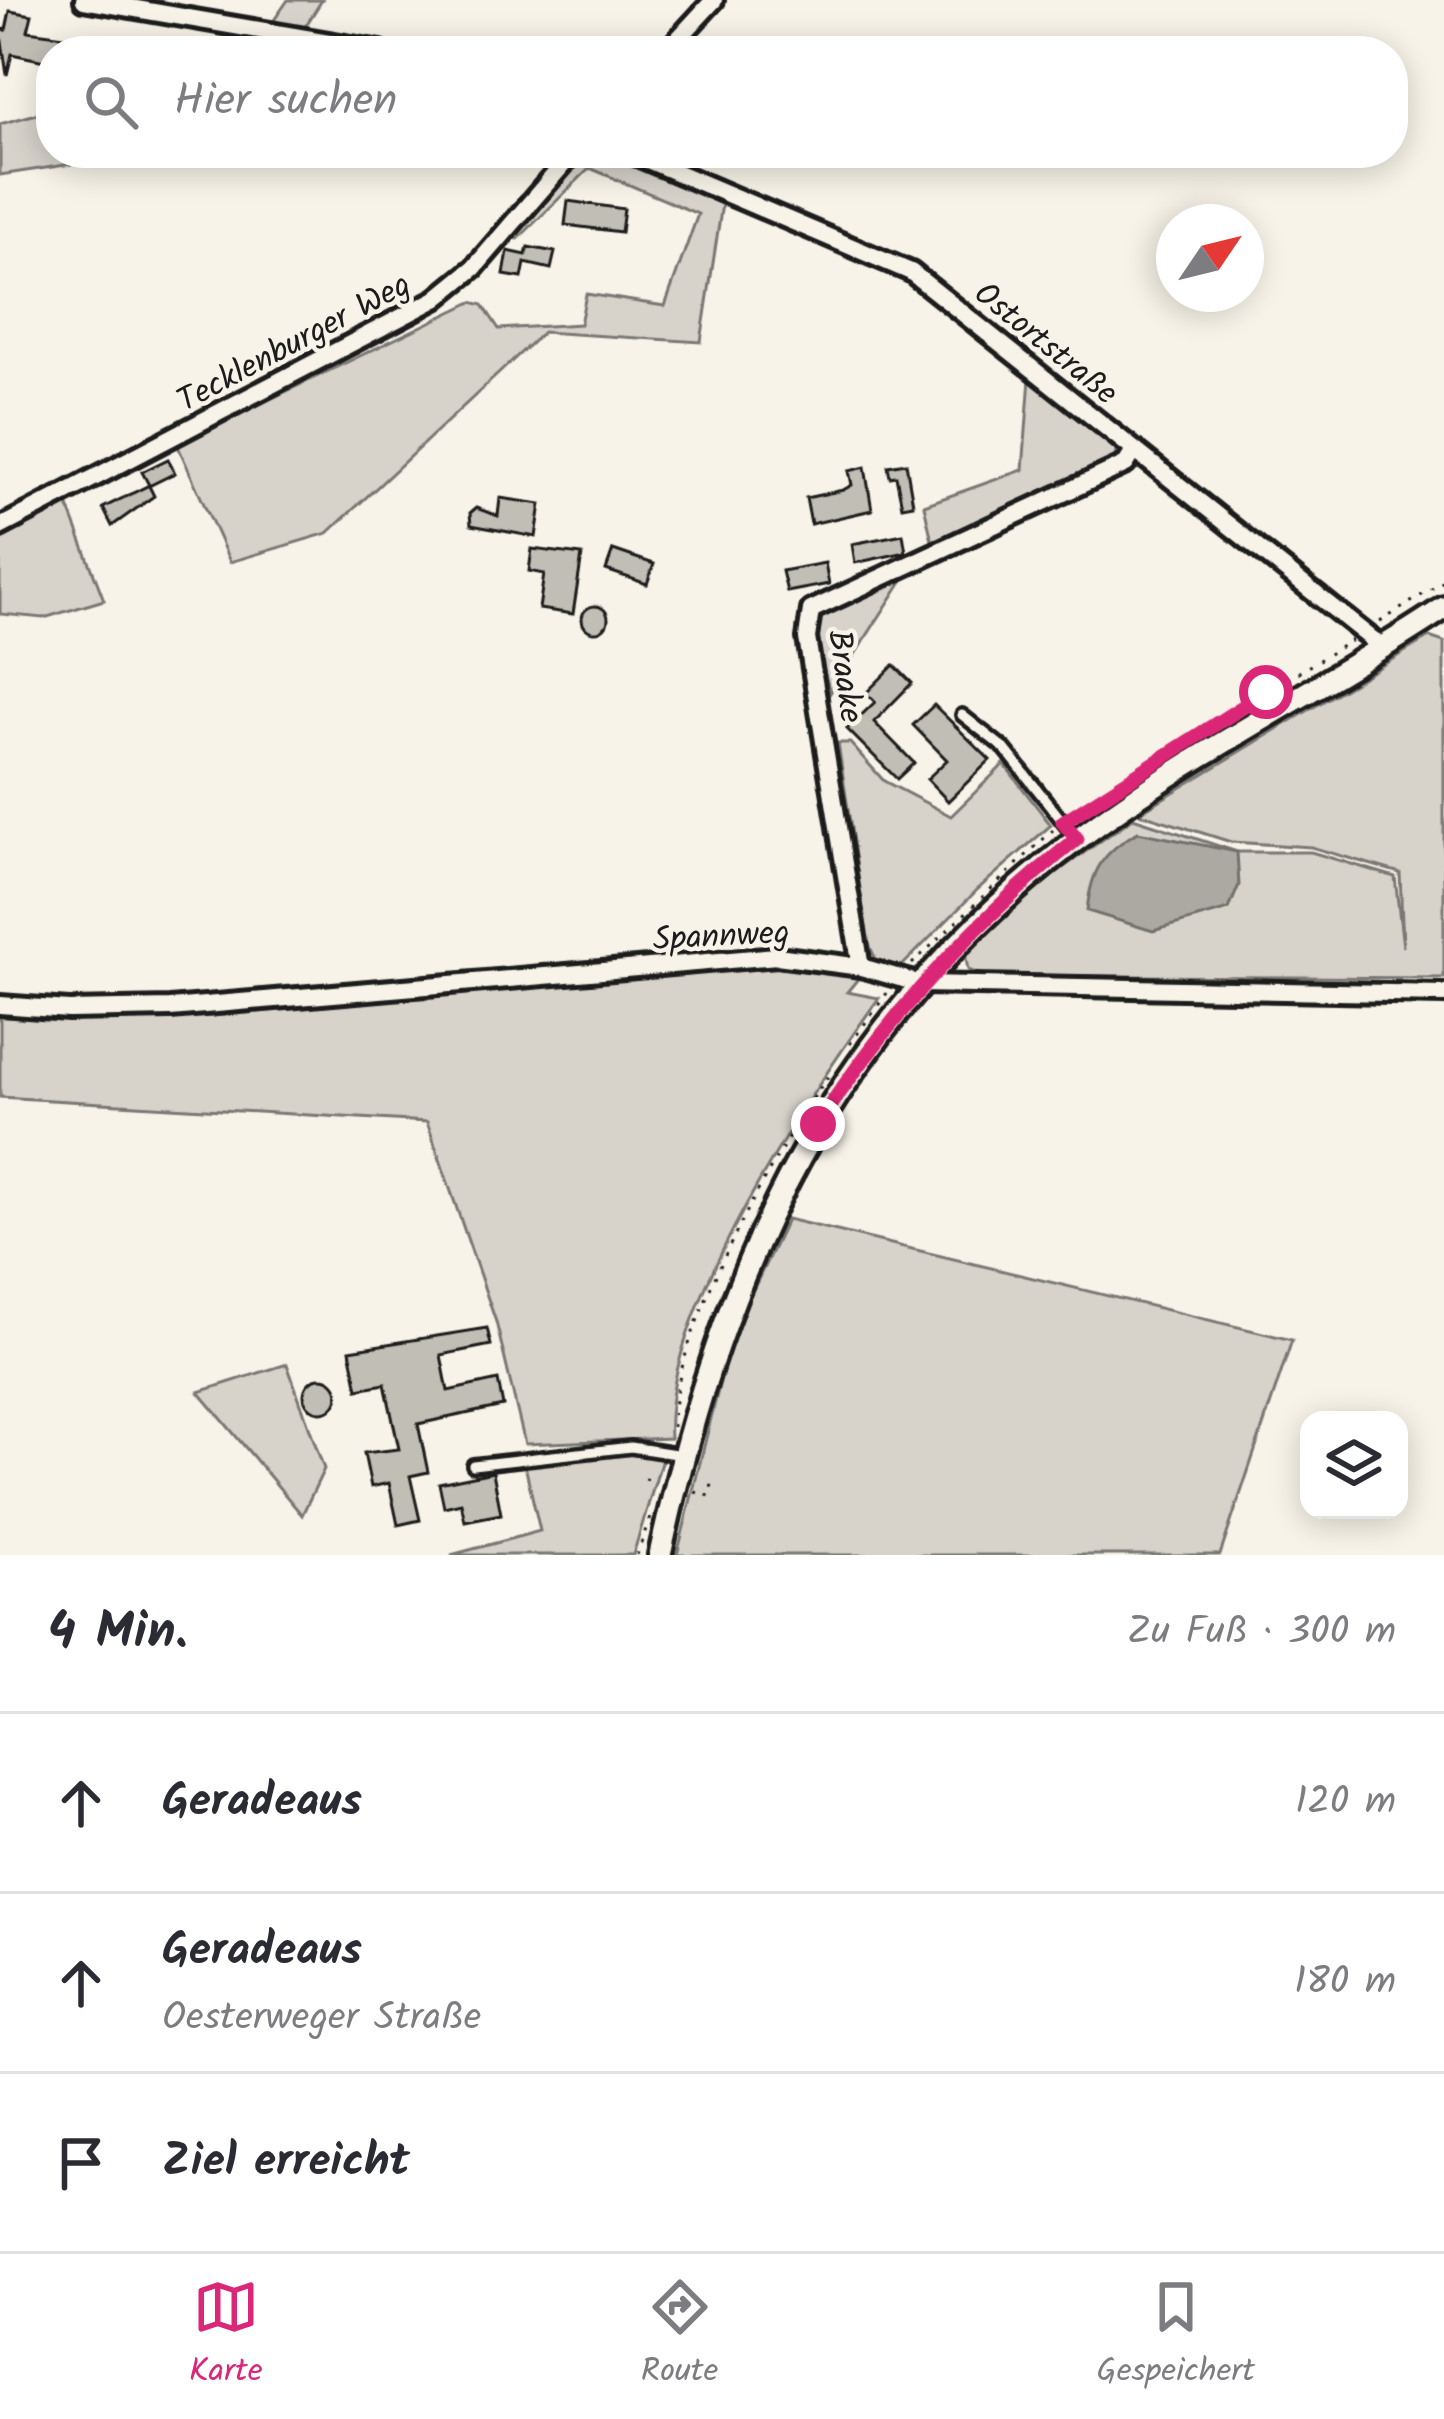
<!DOCTYPE html>
<html lang="de">
<head>
<meta charset="utf-8">
<style>
	body { margin:0; font-family:Kalam,sans-serif; background:#f2f2f3; color:#2b2b33 }
	.controls { position:absolute; right:36px; bottom:36px; display:grid; overflow:hidden; border-radius:24px; box-shadow:0 6px 30px #0003 }
	.controls button { width:108px; height:108px; display:grid; place-items:center; padding:0; border:0; border-bottom:3px solid #e1e1e2; background:#fff; color:#2b2b33; font:60px sans-serif }
	.compass { position:absolute; left:1156px; top:204px; width:108px; height:108px; border-radius:50%; background:#fff; box-shadow:0 6px 30px #0003; rotate:55deg }
	.stop { position:absolute; width:36px; height:36px; margin:-27px; border:9px solid #db2777; border-radius:50%; background:#fff }
	.stop.end { background:#db2777; border-color:#fff; box-shadow:0 3px 12px #0008 }
	.list { margin:0; padding:0; list-style:none }
	h2 { display:flex; justify-content:space-between; align-items:center; height:156px; margin:0; padding:0 48px; font-size:51px }
	h2 small { font-size:39px; font-weight:400; color:#7c7c81 }
	.list li { display:grid; grid-template-columns:78px 1fr auto; gap:36px; align-items:center; box-sizing:border-box; height:180px; padding:0 48px; border-top:3px solid #e1e1e2 }
	.list b { display:block; font-size:45px; white-space:nowrap }
	.list p { margin:0; font-size:39px; white-space:nowrap; color:#7c7c81 }
	.list em { font-size:39px; font-style:normal; color:#7c7c81 }
	.icon { flex:none; width:66px; height:66px; fill:none; stroke:currentColor; stroke-width:2; stroke-linecap:round; stroke-linejoin:round }
	.map { position:relative; flex:none; width:1444px; height:1555px; overflow:hidden }
	.search { position:absolute; background:#fff; box-shadow:0 6px 30px #0003; left:36px; right:36px; top:36px; height:132px; display:flex; align-items:center; gap:30px; box-sizing:border-box; padding:0 42px; border-radius:48px; color:#7c7c81; font-size:45px }
	.sheet { height:696px; background:#fff }
	nav { display:flex; justify-content:space-around; align-items:center; box-sizing:border-box; height:168px; border-top:3px solid #e1e1e2; background:#fff; font-size:33px; color:#7c7c81 }
	nav a { display:grid; justify-items:center; gap:6px }
	nav .on { color:#db2777 }
	.map>svg:first-child { display:block }
	.green { fill:#d7d3cb; stroke:#7a7874; stroke-width:3 }
	.water { fill:#aca9a2; stroke:#72716c; stroke-width:3 }
	.building { fill:#c0beb5; stroke:#1c1c1c; stroke-width:3 }
	.lines { fill:none; stroke-linecap:round; stroke-linejoin:round }
	.service-casing { stroke:#1c1c1c; stroke-width:18 }
	.minor-casing { stroke:#1c1c1c; stroke-width:26 }
	.tertiary-casing { stroke:#1c1c1c; stroke-width:30 }
	.path { stroke:#1c1c1c; stroke-width:3; stroke-dasharray:3 9; stroke-linecap:butt }
	.service { stroke:#f7f3e8; stroke-width:9 }
	.minor { stroke:#f7f3e8; stroke-width:16 }
	.tertiary { stroke:#f7f3e8; stroke-width:21 }
	.route { stroke:#db2777; stroke-width:15 }
	.labels { text-anchor:middle; stroke-width:9; stroke-linejoin:round; paint-order:stroke }
	.street-label { font-size:33px; fill:#1c1c1c; stroke:#f7f3e8 }
</style>
</head>
<body>
<div class="map">
<svg width="1444" height="1555" viewBox="0 0 1444 1555">
	<rect width="100%" height="100%" fill="#f7f3e8"/>
	<filter id="ink" filterUnits="userSpaceOnUse"><feTurbulence type="fractalNoise" baseFrequency=".00833" numOctaves="2"/><feDisplacementMap in="SourceGraphic" scale="24" xChannelSelector="R" yChannelSelector="G"/><feConvolveMatrix kernelMatrix="1 2 1 2 8 2 1 2 1" color-interpolation-filters="sRGB"/></filter>
	<g filter="url(#ink)">
		<path class="green" d="M288,0H322L301,33L270,26Z
			M51,110V153H144L0,175V124Z
			M588,153H600L722,204L701,342L543,332L328,533L230,562L177,444L472,302L483,305L499,329L580,324L586,294L665,306L698,214L590,168L518,239L512,238Z
			M1030,378L1116,450L1114,463L933,545L924,505L1023,470Z
			M66,501L104,600L44,618L0,614V537Z
			M910,569L830,693L814,634L824,606Z
			M1429,637L1444,642V978L982,975L968,970L965,953L1027,893L1133,818L1237,852H1311L1395,877L1403,947L1400,873L1311,847L1231,842L1139,813Z
			M838,743H850L884,781L951,816L1004,764L1051,825L978,889L902,966L877,962L868,942Z
			M778,963L861,975L847,992L879,998C806,1099 662,1312 670,1438L525,1444L496,1322L427,1122L0,1097V1013L213,1016Z
			M787,1219L1292,1340L1220,1555H677L732,1334Z
			M287,1364L324,1469L302,1515L199,1392Z
			M630,1452L663,1456L633,1555H451L540,1531L524,1461Z"/>
		<path class="water" d="M1138,832L1237,852L1239,885L1229,909L1153,931L1087,911C1091,871 1102,852 1138,832Z"/>
		<path class="building" d="M10,11L32,15L28,31L65,36L68,48L51,51L49,62L12,54L7,75L0,28L6,30Z
			M568,201L624,209L621,232L565,225Z
			M528,247L555,252L551,269L525,263L522,278L504,275L508,251L526,255Z
			M168,459L175,473L149,486L154,496L112,526L103,508L149,485L142,472Z
			M906,463L913,504L902,506L896,476L890,477L888,466Z
			M865,467L872,510L811,524L806,498L843,490L852,485L849,471Z
			M500,498L541,504L536,537L471,525L470,513L476,508L498,516Z
			M903,534L906,552L855,563L852,544Z
			M532,549L582,555L573,614L539,609L544,574L529,571Z
			M613,550L654,564L647,584L606,570Z
			M825,563L829,584L787,592L782,571Z
			M582 619a13 13 0 1 1 26 0a13 13 0 1 1-26 0Z
			M894,665L912,683L874,722L914,763L897,779L847,729L875,702L866,693Z
			M934,705L990,760L948,801L927,779L947,760L913,725Z
			M487,1328L491,1345L441,1355L448,1391L498,1380L503,1406L418,1424L428,1472L410,1476L420,1520L398,1525L389,1483L371,1487L364,1453L399,1449L385,1384L358,1389L350,1350Z
			M304 1395a17 17 0 1 1 34 0a17 17 0 1 1-34 0Z
			M493,1472L501,1514L465,1521L461,1503L444,1507L439,1483Z"/>
		<g class="lines">
			<defs>
				<path id="service" d="M962,715L1005,749L1076,838
					M473,1465L631,1447L682,1455"/>
				<path id="minor" d="M84,0L381,51
					M667,51L714,0
					M631,153L911,272L1382,647
					M0,527L436,299L474,268L573,153
					M861,967L807,638L811,610L1126,464L1134,451
					M0,1005L69,1010L170,1008L777,956L861,967L921,984L1444,994"/>
				<path id="tertiary" d="M660,1555C723,1263 831,1027 1075,841C1191,753 1323,689 1444,608"/>
			</defs>
			<use href="#service" class="service-casing"/>
			<use href="#minor" class="minor-casing"/>
			<use href="#tertiary" class="tertiary-casing"/>
			<path class="path" d="M1380,622L1444,581
				M1075,814L1150,762L1352,640
				M912,964L1053,830
				M850,1044L890,989
				M673,1427C672,1333 776,1149 831,1072
				M645,1479L657,1481
				M695,1492L710,1496L713,1477
				M637,1555L650,1517"/>
			<use href="#service" class="service"/>
			<use href="#minor" class="minor"/>
			<use href="#tertiary" class="tertiary"/>
		</g>
	</g>
	<g class="lines" filter="url(#ink)">
		<path class="route" d="M818,1124C890,1015 974,921 1077,839L1063,822L1266,692"/>
	</g>
	<g class="labels">
		<g class="street-label">
			<text transform="translate(293 341) rotate(-28)" y="12">Tecklenburger Weg</text>
			<text transform="translate(1047 342) rotate(39)" y="12">Ostortstraße</text>
			<text transform="translate(847 676) rotate(82)" y="12">Braake</text>
			<text transform="translate(721 934) rotate(-3)" y="12">Spannweg</text>
		</g>
	</g>
</svg>
<div class="controls">
<button><svg class="icon" aria-label="layers" viewBox="0 0 24 24"><path d="M12 4l9 5-9 5-9-5zM3 14l9 5 9-5"/></svg></button>
</div>
<svg class="compass" viewBox="-18 -18 36 36"><path d="M0-13l5 13h-10z" fill="#e53935"/><path d="M0 13l5-13h-10z" fill="#7c7c81"/></svg>
<div class="stop" style="left:1266px;top:692px"></div>
<div class="stop end" style="left:818px;top:1124px"></div>
<div class="search"><svg class="icon" aria-label="search" viewBox="0 0 24 24"><circle cx="10" cy="10" r="6"/><path d="M15 15l6 6"/></svg>Hier suchen</div>
</div>
<section class="sheet">
<h2>4 Min.<small>Zu Fuß · 300 m</small></h2>
<ul class="list">
<li><svg class="icon" aria-label="ahead" viewBox="0 0 24 24"><path d="M12 20V5M6 11l6-6 6 6"/></svg><div><b>Geradeaus</b></div><em>120 m</em></li>
<li><svg class="icon" aria-label="ahead" viewBox="0 0 24 24"><path d="M12 20V5M6 11l6-6 6 6"/></svg><div><b>Geradeaus</b><p>Oesterweger Straße</p></div><em>180 m</em></li>
<li><svg class="icon" aria-label="arrive" viewBox="0 0 24 24"><path d="M6 21V4h12l-3 4 3 4H6"/></svg><div><b>Ziel erreicht</b></div></li>
</ul>
</section>
<nav>
<a class="on"><svg class="icon" aria-label="map" viewBox="0 0 24 24"><path d="M3 6l6-2 6 2 6-2v14l-6 2-6-2-6 2zM9 4v14M15 6v14"/></svg>Karte</a>
<a><svg class="icon" aria-label="directions" viewBox="0 0 24 24"><path d="M12 3l9 9-9 9-9-9zM9 14v-3h6M13 9l2 2-2 2"/></svg>Route</a>
<a><svg class="icon" aria-label="saved" viewBox="0 0 24 24"><path d="M7 4h10v16l-5-4-5 4z"/></svg>Gespeichert</a>
</nav>
</body>
</html>
